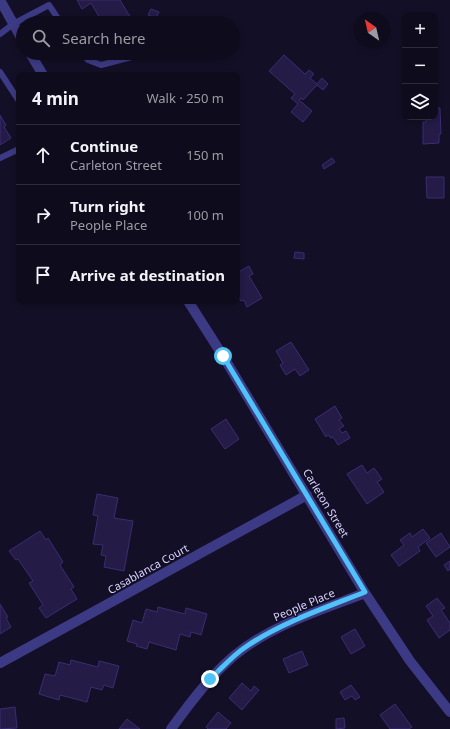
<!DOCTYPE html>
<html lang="en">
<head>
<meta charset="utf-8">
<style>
	body { margin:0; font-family:"Noto Sans",sans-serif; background:#171425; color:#f1f3f6 }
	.controls { position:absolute; right:12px; top:12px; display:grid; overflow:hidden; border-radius:8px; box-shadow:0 2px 6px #0003 }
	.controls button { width:36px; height:36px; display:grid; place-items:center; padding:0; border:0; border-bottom:1px solid #2e2b3b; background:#0e0b1c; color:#f1f3f6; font:20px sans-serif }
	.compass { position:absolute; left:354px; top:12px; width:36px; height:36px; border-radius:50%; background:#0e0b1c; box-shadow:0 2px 6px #0003; rotate:326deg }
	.stop { position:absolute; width:12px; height:12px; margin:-9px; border:3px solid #4fc3f7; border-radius:50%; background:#fff }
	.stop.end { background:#4fc3f7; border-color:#fff; box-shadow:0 1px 4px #0008 }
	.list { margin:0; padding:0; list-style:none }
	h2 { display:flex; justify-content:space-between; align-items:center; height:52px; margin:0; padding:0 16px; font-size:17px }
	h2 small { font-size:13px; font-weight:400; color:#9b9ba3 }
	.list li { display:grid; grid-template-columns:26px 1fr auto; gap:12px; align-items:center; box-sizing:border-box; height:60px; padding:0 16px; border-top:1px solid #2e2b3b }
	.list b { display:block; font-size:15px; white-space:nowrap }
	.list p { margin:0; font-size:13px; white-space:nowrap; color:#9b9ba3 }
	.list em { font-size:13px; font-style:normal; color:#9b9ba3 }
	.icon { flex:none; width:22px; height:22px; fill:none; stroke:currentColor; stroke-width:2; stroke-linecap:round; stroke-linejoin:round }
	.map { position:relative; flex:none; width:450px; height:729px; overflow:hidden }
	.search { position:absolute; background:#0e0b1c; box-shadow:0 2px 6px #0003; left:16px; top:16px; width:224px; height:44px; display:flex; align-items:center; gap:10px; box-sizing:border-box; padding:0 14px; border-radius:22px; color:#9b9ba3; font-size:15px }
	.panel { position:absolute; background:#0e0b1c; box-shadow:0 2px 6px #0003; left:16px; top:72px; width:224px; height:232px; border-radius:8px }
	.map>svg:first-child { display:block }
	.building { fill:#241b47; stroke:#3b2d73 }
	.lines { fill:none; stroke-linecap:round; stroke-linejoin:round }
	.lane { stroke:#3d3a85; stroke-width:6 }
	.street { stroke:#3d3a85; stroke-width:10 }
	.route { stroke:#4fc3f7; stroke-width:5 }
	.labels { text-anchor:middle; stroke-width:3; stroke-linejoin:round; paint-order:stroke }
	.street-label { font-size:11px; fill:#d9d4ff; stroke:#130f26 }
</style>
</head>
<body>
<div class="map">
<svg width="450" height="729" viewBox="0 0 450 729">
	<rect width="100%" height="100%" fill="#130f26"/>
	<path class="building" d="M77,0H120L134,23H100L102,22L91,3L82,9Z
		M151,9L159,12L156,18L148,15Z
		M435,37H437V63H435Z
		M284,55L305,74L309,70L314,74L310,78L317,84L322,78L328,84L323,90L317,85L303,100L301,98L299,100L312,111L303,122L291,112L298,104L291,98L295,94L269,71Z
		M435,108H440L441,134H439V143L423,144V122H426V117H435Z
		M0,115L6,125L4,127L11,138L0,145Z
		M332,158L335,162L324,169L322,165Z
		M426,177H444V198H427Z
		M295,252L304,253V259L294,258Z
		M249,266L253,274L249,276L262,298L247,307L244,300L241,301L237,294V273Z
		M291,342L309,370L300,376L295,369L286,375L280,365L283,363L276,351Z
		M335,406L342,418L339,420L344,426L339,429L342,433L346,431L350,438L338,445L333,437L331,438L328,435L326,437L315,419Z
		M226,419L239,439L225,449L211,429Z
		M362,465L367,473L374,468L382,479L377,482L384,492L367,504L347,474Z
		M97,494L118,498L114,518L133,521L124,571L104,567L106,556L101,555L103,545L93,544L98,516L93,515Z
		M423,529L430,538L418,547L420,551L399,566L391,555L404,545L400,540L410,533L412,537Z
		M40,531L46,540L48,538L63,562L60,565L74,587L71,589L77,599L46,618L39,608L43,605L29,583L33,581L18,559L16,560L9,551Z
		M441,533L450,547L436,557L426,543Z
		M450,561V569L448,571L444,565Z
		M437,598L445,608L441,610L450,623V630L439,638L427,620L433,616L426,606Z
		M0,604L8,617L6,618L11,627L0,634Z
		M158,607L185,614L186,608L207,614L201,635L191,632L190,637L180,634L176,650L149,642L147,649L136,646L137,644L127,641L133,620L142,623L146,609L157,612Z
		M355,629L365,646L351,654L341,637Z
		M302,651L308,665L289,673L283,659Z
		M71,660L98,667L99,661L119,666L113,688L104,685L102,690L91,687L87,702L60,695L59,700L39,694L45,674L55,676L59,662L70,665Z
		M242,683L251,691L254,686L259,690L242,710L229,698Z
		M351,685L360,697L355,700L352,696L345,700L340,692Z
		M395,704L412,727L409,729H390L380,715Z
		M15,707L17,728L0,729V709Z
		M218,712L231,723L226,729H208L206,727Z
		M344,718L345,728L336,729V719Z
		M127,719L140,729H119Z"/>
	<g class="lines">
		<path class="lane" d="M0,34L13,24L49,5L61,23
			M82,53L88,60L101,65L147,53
			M0,72L19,101
			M0,158L19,149"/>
		<path class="street" d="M0,0L23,41
			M30,53L43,75
			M188,301L223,356L365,593L410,661L450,712
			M0,663L307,495
			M171,729C190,703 211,675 235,655C272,625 321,610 365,593"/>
	</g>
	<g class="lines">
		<path class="route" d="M210,679C222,668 233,655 247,646C283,622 325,608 365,592L223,356"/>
	</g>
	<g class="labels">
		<g class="street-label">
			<text transform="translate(326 503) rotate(59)" y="4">Carleton Street</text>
			<text transform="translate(148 569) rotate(-29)" y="4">Casablanca Court</text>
			<text transform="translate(304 605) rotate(-23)" y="4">People Place</text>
		</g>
	</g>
</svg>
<div class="controls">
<button>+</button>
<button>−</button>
<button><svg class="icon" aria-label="layers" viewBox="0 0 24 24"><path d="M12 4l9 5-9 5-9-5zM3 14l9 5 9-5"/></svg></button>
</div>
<svg class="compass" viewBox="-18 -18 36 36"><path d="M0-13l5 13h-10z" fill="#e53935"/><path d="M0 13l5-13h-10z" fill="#9b9ba3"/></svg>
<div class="stop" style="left:223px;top:356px"></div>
<div class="stop end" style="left:210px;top:679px"></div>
<div class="search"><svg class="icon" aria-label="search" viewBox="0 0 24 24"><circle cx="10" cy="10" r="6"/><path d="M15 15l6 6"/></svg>Search here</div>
<section class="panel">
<h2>4 min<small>Walk · 250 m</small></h2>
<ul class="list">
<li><svg class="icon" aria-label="ahead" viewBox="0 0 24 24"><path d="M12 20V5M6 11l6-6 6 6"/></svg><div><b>Continue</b><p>Carleton Street</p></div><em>150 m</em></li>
<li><svg class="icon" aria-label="right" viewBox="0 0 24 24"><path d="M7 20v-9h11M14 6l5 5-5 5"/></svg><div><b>Turn right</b><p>People Place</p></div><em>100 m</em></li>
<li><svg class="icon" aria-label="arrive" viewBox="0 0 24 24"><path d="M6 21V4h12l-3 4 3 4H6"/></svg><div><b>Arrive at destination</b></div></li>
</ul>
</section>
</div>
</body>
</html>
